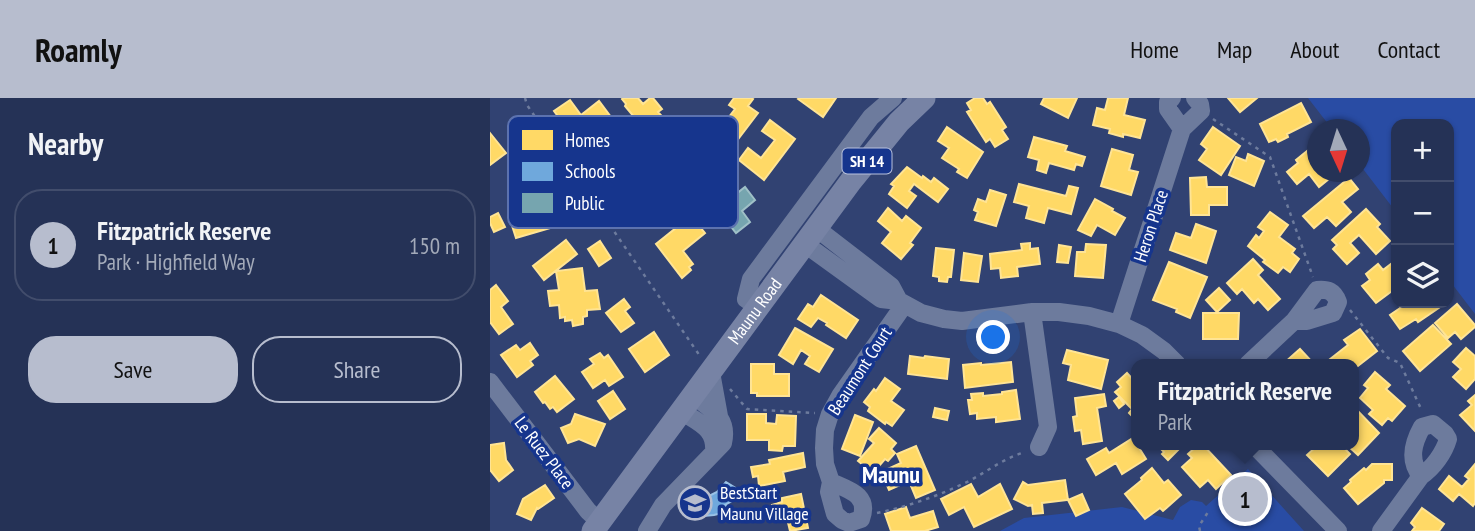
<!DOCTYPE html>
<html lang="en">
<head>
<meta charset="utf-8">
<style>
	body { margin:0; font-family:"PT Sans Narrow",sans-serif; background:#2d3a5c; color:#f1f3f6 }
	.controls { position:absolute; right:21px; top:21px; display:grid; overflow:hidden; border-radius:14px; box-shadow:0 2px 5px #0004 }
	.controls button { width:63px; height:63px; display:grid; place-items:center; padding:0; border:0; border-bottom:2px solid #424d6c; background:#253256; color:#f1f3f6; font:35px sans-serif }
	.compass { position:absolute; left:817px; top:21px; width:63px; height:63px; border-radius:50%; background:#253256; box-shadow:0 2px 5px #0004; rotate:176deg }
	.you { position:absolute; left:504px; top:240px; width:24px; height:24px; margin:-18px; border:5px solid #fff; border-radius:50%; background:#1a73e8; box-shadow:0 0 0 10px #1a73e833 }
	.badge { display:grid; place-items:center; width:46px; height:46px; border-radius:50%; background:#b7bdce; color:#111; font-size:23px; font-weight:700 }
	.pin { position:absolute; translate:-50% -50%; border:4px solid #fff; box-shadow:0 2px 7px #0006 }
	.popup { position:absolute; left:641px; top:261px; width:228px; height:91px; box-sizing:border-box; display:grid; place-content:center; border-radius:14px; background:#253256; filter:drop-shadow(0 2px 5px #0005); font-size:23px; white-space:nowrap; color:#a3aab9 }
	.popup b { font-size:26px; color:#f1f3f6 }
	.popup::after { content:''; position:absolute; left:50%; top:100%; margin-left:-14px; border:14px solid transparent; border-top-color:#253256 }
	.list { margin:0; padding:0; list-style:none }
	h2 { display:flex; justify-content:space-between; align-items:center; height:91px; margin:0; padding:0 28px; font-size:30px }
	h2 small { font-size:23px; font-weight:400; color:#a3aab9 }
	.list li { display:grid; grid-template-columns:46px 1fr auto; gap:21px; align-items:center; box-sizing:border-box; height:112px; margin:0 14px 14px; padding:0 14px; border:2px solid #424d6c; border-radius:28px }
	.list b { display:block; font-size:26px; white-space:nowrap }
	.list p { margin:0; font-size:23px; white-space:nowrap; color:#a3aab9 }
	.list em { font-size:23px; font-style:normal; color:#a3aab9 }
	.actions { display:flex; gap:14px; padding:21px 28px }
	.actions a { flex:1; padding:16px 0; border:2px solid #b7bdce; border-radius:28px; text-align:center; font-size:24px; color:#b7bdce }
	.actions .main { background:#b7bdce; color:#111 }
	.icon { flex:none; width:38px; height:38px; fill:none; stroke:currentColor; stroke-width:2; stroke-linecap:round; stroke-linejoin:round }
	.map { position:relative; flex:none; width:985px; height:433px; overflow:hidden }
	header { display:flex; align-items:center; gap:42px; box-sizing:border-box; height:98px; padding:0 35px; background:#b7bdce; color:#111 }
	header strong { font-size:33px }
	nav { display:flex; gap:38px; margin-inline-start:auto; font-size:24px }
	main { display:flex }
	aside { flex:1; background:#253256 }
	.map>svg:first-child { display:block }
	.green { fill:#294ca4 }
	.homes { fill:#ffd966; stroke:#ffe494; stroke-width:2; fill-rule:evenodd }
	.schools { fill:#6fa8dc; stroke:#9ac2e6; stroke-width:2 }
	.public { fill:#76a5af; stroke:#9fc0c7; stroke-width:2 }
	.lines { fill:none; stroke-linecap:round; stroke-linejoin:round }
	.path { stroke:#6d7b9d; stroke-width:2.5; stroke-dasharray:3.5 5; stroke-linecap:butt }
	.minor { stroke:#6d7b9d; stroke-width:18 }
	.major { stroke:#7783a5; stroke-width:23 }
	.labels { text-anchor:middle; stroke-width:7; stroke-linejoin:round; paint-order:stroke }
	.shield { fill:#16358d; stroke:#b9c2dd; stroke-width:2 }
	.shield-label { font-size:16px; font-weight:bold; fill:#fff }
	.street-label { font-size:18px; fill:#fff; stroke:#16358d }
	.poi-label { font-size:18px; fill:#fff; stroke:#16358d; text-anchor:start }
	.district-label { font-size:24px; font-weight:bold; fill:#fff; stroke:#16358d }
	.key { fill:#16358d; stroke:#5c72af; stroke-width:2 }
	.key-label { font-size:19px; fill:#fff }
</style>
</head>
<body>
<header>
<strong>Roamly</strong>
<nav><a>Home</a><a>Map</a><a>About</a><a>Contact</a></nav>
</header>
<main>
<aside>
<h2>Nearby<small></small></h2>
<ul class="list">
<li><span class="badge">1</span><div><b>Fitzpatrick Reserve</b><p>Park · Highfield Way</p></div><em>150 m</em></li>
</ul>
<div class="actions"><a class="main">Save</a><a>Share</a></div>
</aside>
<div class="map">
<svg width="985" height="433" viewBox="0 0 985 433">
	<rect width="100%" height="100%" fill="#314272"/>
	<path class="green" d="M818,0H985V216L959,182V26H906V114L870,67V32L842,31Z
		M758,371L814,433H510L534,420L632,409L683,422L690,409L701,402L712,404L716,408Z"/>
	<path class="homes" d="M133,0H148L153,6L160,0H163L172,11L168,14L177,24L160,38L135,8L136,6L132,1Z
		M244,0H261L263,1L258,8L268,15L243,48L226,36L245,11L239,7Z
		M309,0H346L333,19L308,1Z
		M485,0H493L497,6L500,4L516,29L512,32L518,41L505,49L500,41L496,44L477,14L481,12L477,5Z
		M554,0H587L578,20L551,6Z
		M618,0H638L634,17L655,22L650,40L633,36V39L619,35L620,31L603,27L607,10L615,12Z
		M738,0H767L750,14Z
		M80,2L91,17L109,3L121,19L106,30L110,34L97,44L92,37L81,46L70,32L75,28L64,13Z
		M811,5L821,24L797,36L798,39L788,44L786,41L779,44L770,26Z
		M280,22L305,41L274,82L249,62L258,50L271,60L285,42L272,33Z
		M205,23L221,43L185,72L172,55L175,53L172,50L187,38L185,36L191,31L193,33Z
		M129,28L140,42L130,49L135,55L141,50L148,60L114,85L101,67L96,71L90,64L113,46L110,42ZM117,55L123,65L115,71L108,62Z
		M457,29L493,54L477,80L467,74L469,71L452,60L459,50L448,43Z
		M723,29L750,48L731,77L709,62L717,51L711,46Z
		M0,35L16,55L0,67Z
		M544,39L577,48L575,53L595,59L592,68L586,66L584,72L559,65L556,75L547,72L549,62L538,59Z
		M828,44V74H835L840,80L829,89L819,76L807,86L797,74L808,65L806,62Z
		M622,51L643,57L639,72L648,74L641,97L611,88Z
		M758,56L774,63L764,88L739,77L746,59L756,63Z
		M417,69L432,80L433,78L441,84L444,80L458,91L448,104L424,86L419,93L426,98L417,110L399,96L404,88L401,86Z
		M161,71L174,88L137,115L125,99Z
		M716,79L717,89H737V107H719V117H701L700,80Z
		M859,80L868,91L852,104L861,114L846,128L837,119L824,130L813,118Z
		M529,86L576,98L579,88L588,90L581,116L558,110L554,125L536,120L539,108L524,104Z
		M500,92L516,97L506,128L485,122L488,114L484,112L488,101L496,104Z
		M605,101L623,111L622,113L635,120L625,137L607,127L601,138L588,132Z
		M36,102L38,109L48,106L53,121L56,119L60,130L26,140L19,118L25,116L22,107Z
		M398,110L412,123L416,118L431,130L420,145L423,147L411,161L392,145L401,134L388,123Z
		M876,111L890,126L887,129L900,143L886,156L869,137L860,145L869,155L857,166L843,151L847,147L842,142Z
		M780,114L798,127L789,139L805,151L802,155L809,161L800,174L793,169L788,175L773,164L775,162L758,148L766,137L769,140L774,133L768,129Z
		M8,115L15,129L4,134L0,125V119Z
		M201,118L215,135L193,153L203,166L199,169L201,172L192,180L166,146Z
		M706,126L726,133L716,165L680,152L686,135L701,140Z
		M76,142L87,156L54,182L43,168Z
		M110,143L121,160L109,168L98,151Z
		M540,145V151L548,150L550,166L527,169L528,178L511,180L510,170L501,171L500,156L532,152L531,146Z
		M596,146L616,147L613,180L585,178L587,154H595Z
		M569,147L581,149L578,165L567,164Z
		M446,150L464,152L461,179H458L457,184L449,183V179L443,178Z
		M474,155L492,158L488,184L471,182Z
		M763,161L773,172L768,177L790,201L778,212L768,201L764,205L752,191L747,196L737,185Z
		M906,162V190L886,205L872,188L880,182L876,176L888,166L893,172Z
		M679,164L717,179L700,220L686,214L687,211L663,202Z
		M92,170L95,193L107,192L110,211L97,212V218L93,219V226L83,228L82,222L75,223V219L70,220L69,207L60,208L58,193L69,192L66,173Z
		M6,187L18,203L11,209L23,226L9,236L0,224V192Z
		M729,190L740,202L727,214L716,202Z
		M331,197L368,222L356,240L336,227L337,225L328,220L321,229L308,221L318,206L323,209Z
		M134,201L140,209L135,213L144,225L131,234L116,215Z
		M915,205H956L928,224L926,221L910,231L900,217L916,206Z
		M967,206L985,227V229L971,241L965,234L958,240L945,225Z
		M713,215H749L748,241H713Z
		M943,227L961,246L930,273L913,253Z
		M305,230L343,251L329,274L315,266L320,258L311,252L303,266L289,257Z
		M870,231L887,253L864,271V266H836L835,265L858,247L854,242Z
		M164,234L179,257L155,274L139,251Z
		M40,245L48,257L40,263L43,267L27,279L11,257L26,247L30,252Z
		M976,250L985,258V281L976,291L963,279L971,271L963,264Z
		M810,251L824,266H793Z
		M577,252L618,262L611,291L578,282L581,267L573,265Z
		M110,255L114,260L118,257L133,279L119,288L115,282L103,290L92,274L104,266L100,261Z
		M420,258L434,260L435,258L459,261L457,281L418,276Z
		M521,264L523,284L475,290L473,267L491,265V267Z
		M261,266H284V276H299V298H267V295H261Z
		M885,274L900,287L896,291L915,308L902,323L898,320L892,327L879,316L883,312L870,300L878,290L874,287Z
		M637,275L646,285V322L639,315L642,311L625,294L631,289L627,284Z
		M65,278L84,301L67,314L63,309L60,311L55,304L53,305L45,294Z
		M395,280L410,291L401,303L414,312L402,328L396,324L395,326L378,313L380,309L374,304L384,291L386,293Z
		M526,292L530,321L506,324V319L487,321V315L480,316L478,302H482L481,296L493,295V298L512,296V294Z
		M123,293L135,311L120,321L108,303Z
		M614,296L616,308L607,310L612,343L593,346L591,332L585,333L583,319L587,318L585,300Z
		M985,297V333L970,317L982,307L978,303Z
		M629,299L634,306L629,310L624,303Z
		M864,309L889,335L868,357L857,347H864Z
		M445,310L459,313L457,322L443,319Z
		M85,316L115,326L105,348L89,341L78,345L71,330L81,326Z
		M257,316H276V325L286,326L287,317L306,318L305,348H293L292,353L279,352V342H257Z
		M365,317L383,324L370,358L352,351Z
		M389,330L406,345L401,351L405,355L398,363L395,361L383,375L368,363L384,345L379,341Z
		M643,340L656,361L632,376L626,365L606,377L597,361L616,350L619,355Z
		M14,345L16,362L23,372L9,383L0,372V347Z
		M667,347H689L686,350L688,352L678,362L672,356L674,354Z
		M708,347H713L741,377L726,391L718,382L710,389L692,369L702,360L698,356Z
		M828,347L832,350L835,347H851L860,356L838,378L817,357Z
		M426,348L445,392L426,400L419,383L399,392L391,374L411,365L407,356Z
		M313,355L315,369L293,374L295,383L269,388L268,378L263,379L261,369L280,366L279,362Z
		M882,366H902V382H894V385L868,406L854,390L861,384L860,382L874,370L876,372Z
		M985,366V405L983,408L969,396L963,403L949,391L959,378L972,389L979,381L975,378Z
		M662,370L674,385L678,382L691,397L673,413L670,410L655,421L635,396L652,382L651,380Z
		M575,382L578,402L552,405L553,415L543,416L542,407L538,408L524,401L533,384L538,387Z
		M481,386L488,399L510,386L522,411L484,429L474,409L459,417L451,401Z
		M55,387L64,400L48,411L47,410L41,422L27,416L33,401Z
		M311,396L318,430L300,433L296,416L284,418L282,407L292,404V400Z
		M592,396L599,412L586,418L578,402Z
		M416,409L420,420L443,413L448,429L435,433H401L395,416Z
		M932,410L954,426L949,433H922L925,429L921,425Z"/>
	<path class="schools" d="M236,384L249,392L242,403L235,407L239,411L232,415L224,417L214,418L198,411L192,404L203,394L207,397L213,399L219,398L227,394Z"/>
	<path class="public" d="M230,86L241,100L255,89L265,102L252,113L260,124L246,135L216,97Z"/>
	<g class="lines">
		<path class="path" d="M35,0L37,7L210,258
			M723,21L780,59L823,179
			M860,212L898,260L910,265L932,313
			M240,291L257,311L325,315
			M387,415C420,408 451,397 481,382C499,372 515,360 535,354
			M710,433L709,428L720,411"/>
		<path class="minor" d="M682,0L678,4V11L692,31
			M326,130L401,188L409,203
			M315,146L391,201L409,203L431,215L454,221L472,223L542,214H569L599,218L629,226L652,237L674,253L687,266
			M267,209L256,201L261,181L381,19L403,0
			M542,214L558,329L549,349
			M629,226L692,31L711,13L710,6L705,0
			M758,266L804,223L827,192C838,191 844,193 848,204L843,215L817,223H804
			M221,274L229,318
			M0,284L98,413L110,424
			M191,313C209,325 226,330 224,354
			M764,347L848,433
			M341,384C359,392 380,397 371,421L359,425L352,422L345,416L339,394L341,384L335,366L334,350L335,332L340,316L350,298L414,207
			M157,433L173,407L233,345C239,319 221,312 203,297
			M891,433L931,378C943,370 954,355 958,341L955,336L943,326L932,329C923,345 918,362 931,378"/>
		<path class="major" id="s1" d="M103,433L361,83L409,24L434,0"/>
	</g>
	<defs>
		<symbol id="school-ring" viewBox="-11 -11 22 22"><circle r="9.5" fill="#16358d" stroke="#b7bdce" stroke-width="1.5"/><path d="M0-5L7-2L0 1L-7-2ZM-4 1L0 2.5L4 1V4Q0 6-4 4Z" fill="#b7bdce"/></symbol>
	</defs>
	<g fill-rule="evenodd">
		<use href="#school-ring" x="186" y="386" width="38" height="38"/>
	</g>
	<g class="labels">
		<rect class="shield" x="352.5" y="50.5" width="49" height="25" rx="5"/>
		<g class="shield-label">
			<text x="377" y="69">SH 14</text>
		</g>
		<g class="street-label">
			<text transform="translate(661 128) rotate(-72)" y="6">Heron Place</text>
			<text dy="6" stroke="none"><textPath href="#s1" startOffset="273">Maunu Road</textPath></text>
			<text transform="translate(370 273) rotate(-57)" y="6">Beaumont Court</text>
			<text transform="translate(54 355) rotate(53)" y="6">Le Ruez Place</text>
		</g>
		<g class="poi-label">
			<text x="230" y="401">BestStart<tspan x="230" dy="21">Maunu Village</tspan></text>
		</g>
		<g class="district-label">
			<text x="401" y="385">Maunu</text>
		</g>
	</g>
	<rect x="18" y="18" width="230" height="112" rx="10" class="key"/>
	<rect x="32" y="32" width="31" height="20" fill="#ffd966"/>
	<rect x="32" y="64" width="31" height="19" fill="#6fa8dc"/>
	<rect x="32" y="95" width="31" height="20" fill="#76a5af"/>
	<g class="key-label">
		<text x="75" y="49">Homes</text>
		<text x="75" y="80">Schools</text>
		<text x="75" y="112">Public</text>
	</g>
</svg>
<div class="controls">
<button>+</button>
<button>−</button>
<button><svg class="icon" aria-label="layers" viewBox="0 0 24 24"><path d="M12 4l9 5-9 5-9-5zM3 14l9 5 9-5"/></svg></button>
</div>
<svg class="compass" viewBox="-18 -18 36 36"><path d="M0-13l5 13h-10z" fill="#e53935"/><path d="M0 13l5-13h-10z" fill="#a3aab9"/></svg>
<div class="you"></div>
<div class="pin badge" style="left:755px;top:401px">1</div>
<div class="popup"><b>Fitzpatrick Reserve</b>Park</div>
</div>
</main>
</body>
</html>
